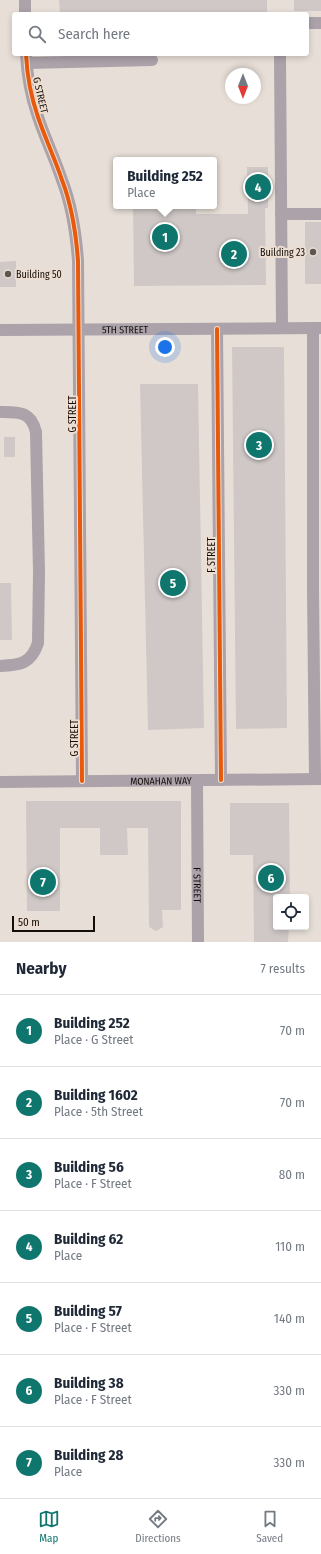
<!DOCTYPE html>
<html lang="en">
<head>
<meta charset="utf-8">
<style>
	body { margin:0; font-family:"Fira Sans Condensed",sans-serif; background:#f6f6f7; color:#1f2937 }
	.controls { position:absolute; right:12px; bottom:12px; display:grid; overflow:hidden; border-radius:4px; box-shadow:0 2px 6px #0003 }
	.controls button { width:36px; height:36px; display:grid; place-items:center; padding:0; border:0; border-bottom:1px solid #e0e1e3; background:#fff; color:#1f2937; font:20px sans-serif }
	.compass { position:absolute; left:225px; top:68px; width:36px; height:36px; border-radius:50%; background:#fff; box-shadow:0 2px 6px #0003; rotate:180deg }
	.scale { position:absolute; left:12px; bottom:10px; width:83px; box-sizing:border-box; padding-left:4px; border:2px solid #130e0a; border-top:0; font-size:11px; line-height:14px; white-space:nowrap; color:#130e0a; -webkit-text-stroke:3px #edded1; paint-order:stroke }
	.you { position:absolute; left:165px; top:347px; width:14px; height:14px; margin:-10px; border:3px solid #fff; border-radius:50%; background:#1a73e8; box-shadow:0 0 0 6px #1a73e833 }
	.badge { display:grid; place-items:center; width:26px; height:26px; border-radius:50%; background:#0f766e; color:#fff; font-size:13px; font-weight:700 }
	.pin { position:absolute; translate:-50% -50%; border:2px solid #fff; box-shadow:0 1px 4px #0006 }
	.popup { position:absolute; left:113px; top:157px; width:104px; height:52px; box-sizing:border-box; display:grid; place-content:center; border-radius:4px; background:#fff; filter:drop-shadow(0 1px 3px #0005); font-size:13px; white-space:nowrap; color:#747a83 }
	.popup b { font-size:15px; color:#1f2937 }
	.popup::after { content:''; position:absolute; left:50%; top:100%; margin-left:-8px; border:8px solid transparent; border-top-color:#fff }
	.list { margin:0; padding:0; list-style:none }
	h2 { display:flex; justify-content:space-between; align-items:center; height:52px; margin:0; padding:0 16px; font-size:17px }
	h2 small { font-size:13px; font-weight:400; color:#747a83 }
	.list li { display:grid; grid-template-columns:26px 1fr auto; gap:12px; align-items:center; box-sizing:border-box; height:72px; padding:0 16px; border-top:1px solid #e0e1e3 }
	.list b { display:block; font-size:15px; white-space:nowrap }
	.list p { margin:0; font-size:13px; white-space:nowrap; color:#747a83 }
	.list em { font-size:13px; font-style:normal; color:#747a83 }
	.icon { flex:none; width:22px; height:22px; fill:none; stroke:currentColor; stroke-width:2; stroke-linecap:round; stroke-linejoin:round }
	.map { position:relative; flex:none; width:321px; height:942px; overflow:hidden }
	.search { position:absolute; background:#fff; box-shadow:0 2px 6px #0003; left:12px; right:12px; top:12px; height:44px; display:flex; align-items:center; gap:10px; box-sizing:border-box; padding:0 14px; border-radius:4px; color:#747a83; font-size:15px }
	.sheet { height:556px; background:#fff }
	nav { display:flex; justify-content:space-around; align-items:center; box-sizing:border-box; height:56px; border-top:1px solid #e0e1e3; background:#fff; font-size:11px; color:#747a83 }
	nav a { display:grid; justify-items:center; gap:2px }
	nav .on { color:#0f766e }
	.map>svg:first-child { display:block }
	.building { fill:#cfc8c7 }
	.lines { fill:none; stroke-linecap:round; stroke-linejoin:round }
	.minor { stroke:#aba2aa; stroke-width:12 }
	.cycleway-casing { stroke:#edded1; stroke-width:6 }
	.cycleway { stroke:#e8590c; stroke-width:4 }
	.poi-dot { fill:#5d5752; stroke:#edded1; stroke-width:1.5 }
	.labels { text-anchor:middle; stroke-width:4; stroke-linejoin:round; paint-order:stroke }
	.street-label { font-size:10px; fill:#130e0a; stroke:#edded1 }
	.poi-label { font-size:10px; fill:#130e0a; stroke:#edded1; text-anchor:end }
</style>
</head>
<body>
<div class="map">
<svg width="321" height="942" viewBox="0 0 321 942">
	<rect width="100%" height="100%" fill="#e7dfd7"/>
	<path class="building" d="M59,0H267V14H60Z
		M294,0H321V11H294Z
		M247,167H268V208H265L266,285L134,286L133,206H196V214H248Z
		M305,222H321V284H305Z
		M16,261V287H0V262Z
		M232,347H284L287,728L236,729Z
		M140,384H198L204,728L148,730Z
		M4,437H15V457H4Z
		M0,583H11L12,640H0Z
		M26,801H181V910H162L163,927L156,931L149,927L148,828H127L128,855H100V828H60V911H27Z
		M230,803H289L290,897H276V927H289L288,942H254L253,855H230Z"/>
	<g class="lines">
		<g class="minor">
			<path d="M25,0V14"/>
			<path d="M307,23H321"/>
			<path d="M26,54C27,75 31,97 38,117C45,138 55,159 62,180C72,206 76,233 78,261L82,781"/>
			<path d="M280,54L282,328"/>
			<path d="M27,63L152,60"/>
			<path d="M281,214H321"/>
			<path d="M313,328V589L315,779"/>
			<path d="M217,329L221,780"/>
			<path id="s1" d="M0,330L320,328"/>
			<path d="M0,412C19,412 31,411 36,432L39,572L38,643C31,664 20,665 0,666"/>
			<path id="s2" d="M197,781L198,942"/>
			<path id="s3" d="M0,782L321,779"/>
		</g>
		<defs>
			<path id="cycleway" d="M26,54C27,75 31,97 38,117C45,138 55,159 62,180C72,206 76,233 78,261L82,781
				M217,329L221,780"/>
		</defs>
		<use href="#cycleway" class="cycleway-casing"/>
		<use href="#cycleway" class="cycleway"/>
	</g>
	<g class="poi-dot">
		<circle cx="313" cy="252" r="4"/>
		<circle cx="8" cy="274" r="4"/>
	</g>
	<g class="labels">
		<g class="street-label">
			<text transform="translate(41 95) rotate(77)" y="4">G STREET</text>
			<text dy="4" stroke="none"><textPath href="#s1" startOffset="125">5TH STREET</textPath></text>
			<text transform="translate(72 414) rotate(-90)" y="4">G STREET</text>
			<text transform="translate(211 555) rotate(-90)" y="4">F STREET</text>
			<text transform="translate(74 738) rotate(-90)" y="4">G STREET</text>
			<text dy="4" stroke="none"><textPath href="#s3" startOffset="161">MONAHAN WAY</textPath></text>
			<text dy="4" stroke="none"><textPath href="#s2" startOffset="104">F STREET</textPath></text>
		</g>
		<g class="poi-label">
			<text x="305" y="256">Building 23</text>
			<text x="16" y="278" text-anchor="start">Building 50</text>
		</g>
	</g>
</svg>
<div class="controls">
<button><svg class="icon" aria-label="locate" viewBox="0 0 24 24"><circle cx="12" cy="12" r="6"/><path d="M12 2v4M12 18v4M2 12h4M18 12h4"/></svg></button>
</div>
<svg class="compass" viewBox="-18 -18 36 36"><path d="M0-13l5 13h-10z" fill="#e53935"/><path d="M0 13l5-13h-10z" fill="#747a83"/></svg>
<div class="scale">50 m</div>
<div class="you"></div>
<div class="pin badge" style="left:165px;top:237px">1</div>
<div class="popup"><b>Building 252</b>Place</div>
<div class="pin badge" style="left:234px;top:254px">2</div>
<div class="pin badge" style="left:259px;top:445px">3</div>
<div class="pin badge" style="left:258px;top:187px">4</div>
<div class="pin badge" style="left:173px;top:583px">5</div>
<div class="pin badge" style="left:271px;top:878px">6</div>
<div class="pin badge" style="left:43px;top:882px">7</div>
<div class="search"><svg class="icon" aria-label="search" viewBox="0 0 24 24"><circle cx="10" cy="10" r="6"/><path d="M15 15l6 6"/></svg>Search here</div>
</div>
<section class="sheet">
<h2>Nearby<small>7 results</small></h2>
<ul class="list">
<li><span class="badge">1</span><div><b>Building 252</b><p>Place · G Street</p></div><em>70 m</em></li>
<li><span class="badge">2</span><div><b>Building 1602</b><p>Place · 5th Street</p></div><em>70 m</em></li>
<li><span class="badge">3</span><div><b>Building 56</b><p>Place · F Street</p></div><em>80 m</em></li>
<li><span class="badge">4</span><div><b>Building 62</b><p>Place</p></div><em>110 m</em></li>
<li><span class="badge">5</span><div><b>Building 57</b><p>Place · F Street</p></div><em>140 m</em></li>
<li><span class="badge">6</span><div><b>Building 38</b><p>Place · F Street</p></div><em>330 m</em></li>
<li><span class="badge">7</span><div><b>Building 28</b><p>Place</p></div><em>330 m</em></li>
</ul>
</section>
<nav>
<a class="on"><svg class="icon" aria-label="map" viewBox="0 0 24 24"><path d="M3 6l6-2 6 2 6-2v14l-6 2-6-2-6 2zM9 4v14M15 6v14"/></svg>Map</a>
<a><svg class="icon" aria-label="directions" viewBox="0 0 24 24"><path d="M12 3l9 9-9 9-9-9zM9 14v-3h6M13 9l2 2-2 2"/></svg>Directions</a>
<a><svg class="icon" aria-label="saved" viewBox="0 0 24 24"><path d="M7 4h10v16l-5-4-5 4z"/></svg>Saved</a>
</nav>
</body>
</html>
